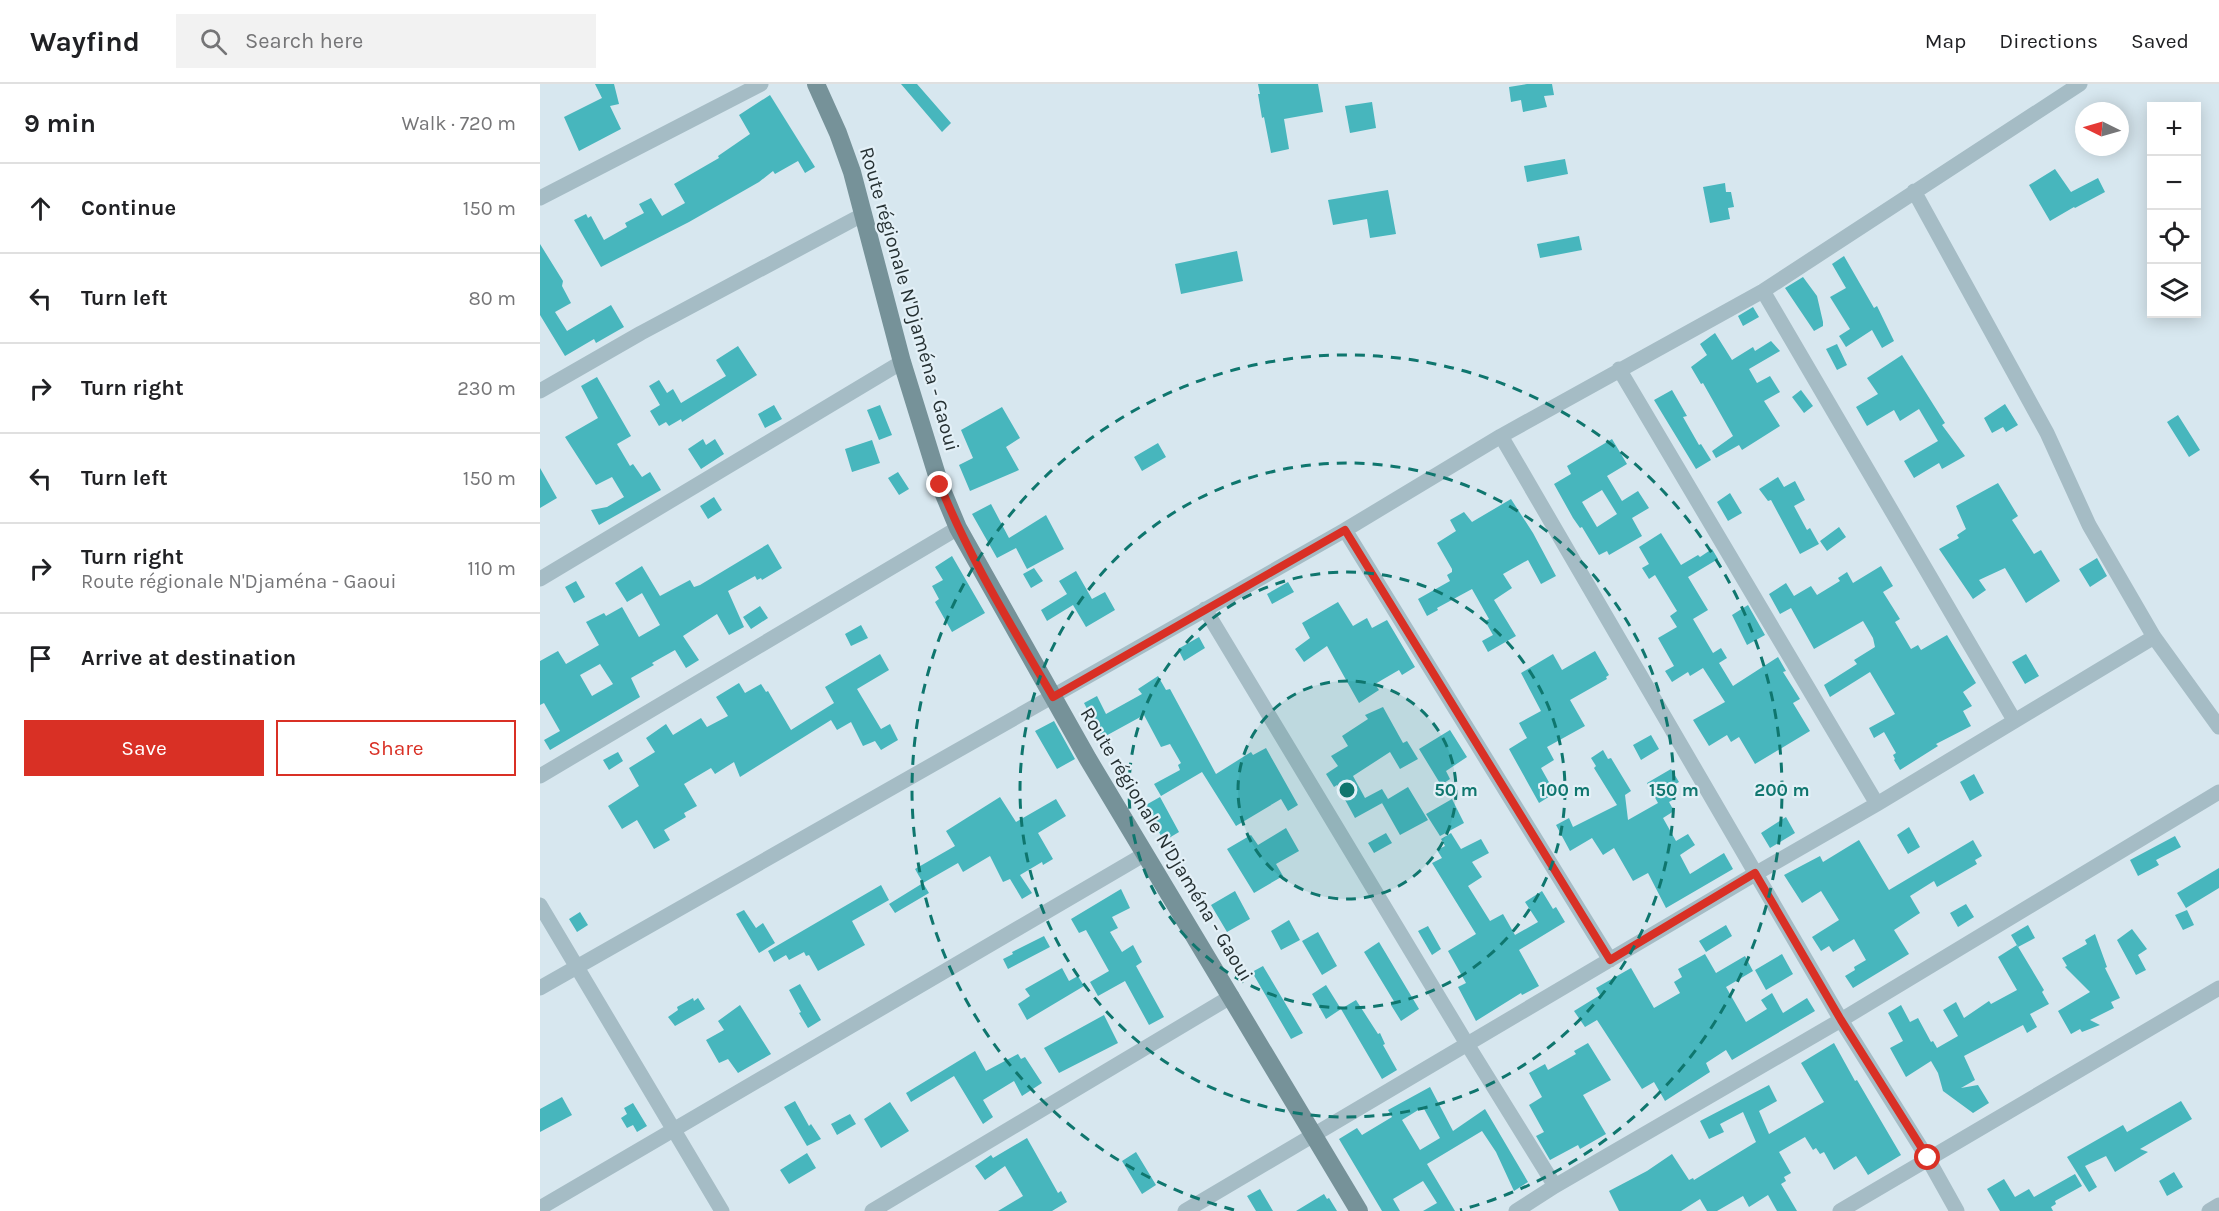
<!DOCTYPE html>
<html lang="en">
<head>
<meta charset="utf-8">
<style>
	body { margin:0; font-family:Karla,sans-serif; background:#f2f2f2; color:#202124 }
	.controls { position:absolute; right:18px; top:18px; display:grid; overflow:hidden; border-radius:0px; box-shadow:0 3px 15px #0003 }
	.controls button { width:54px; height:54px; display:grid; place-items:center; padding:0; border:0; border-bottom:2px solid #e0e0e0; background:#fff; color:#202124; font:30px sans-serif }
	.compass { position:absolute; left:1535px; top:18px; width:54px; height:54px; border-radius:50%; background:#fff; box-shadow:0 3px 15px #0003; rotate:275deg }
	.stop { position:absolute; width:18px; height:18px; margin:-14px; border:4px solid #d93025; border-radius:50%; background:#fff }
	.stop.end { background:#d93025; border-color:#fff; box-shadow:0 2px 6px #0008 }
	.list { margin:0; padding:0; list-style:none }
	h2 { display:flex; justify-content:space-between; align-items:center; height:78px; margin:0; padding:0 24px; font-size:26px }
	h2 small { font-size:20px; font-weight:400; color:#757577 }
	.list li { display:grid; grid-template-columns:39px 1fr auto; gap:18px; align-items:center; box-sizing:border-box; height:90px; padding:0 24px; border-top:2px solid #e0e0e0 }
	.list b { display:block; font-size:22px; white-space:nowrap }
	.list p { margin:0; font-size:20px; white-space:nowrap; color:#757577 }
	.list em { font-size:20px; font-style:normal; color:#757577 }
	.actions { display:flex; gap:12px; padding:18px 24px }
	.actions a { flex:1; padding:14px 0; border:2px solid #d93025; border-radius:0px; text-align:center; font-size:21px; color:#d93025 }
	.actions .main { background:#d93025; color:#fff }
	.icon { flex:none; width:33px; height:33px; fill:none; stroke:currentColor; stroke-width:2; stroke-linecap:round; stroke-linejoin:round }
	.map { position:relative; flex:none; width:1679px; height:1127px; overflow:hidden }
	header { display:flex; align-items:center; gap:36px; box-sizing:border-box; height:84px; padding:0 30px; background:#fff; border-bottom:2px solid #e0e0e0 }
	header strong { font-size:28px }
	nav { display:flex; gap:33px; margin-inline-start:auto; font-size:21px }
	.search { width:420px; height:54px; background:#f2f2f2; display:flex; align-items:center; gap:15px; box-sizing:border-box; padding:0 21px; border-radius:0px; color:#757577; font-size:22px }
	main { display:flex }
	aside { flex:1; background:#fff }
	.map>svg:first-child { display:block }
	.building { fill:#47b6bd; fill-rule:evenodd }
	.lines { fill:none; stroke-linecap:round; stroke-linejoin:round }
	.street { stroke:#a5bcc5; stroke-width:15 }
	.secondary { stroke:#769299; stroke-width:18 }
	.route { stroke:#d93025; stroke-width:8 }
	.ring { fill:none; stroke:#0f766e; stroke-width:3; stroke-dasharray:10 8 }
	.labels { text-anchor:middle; stroke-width:4.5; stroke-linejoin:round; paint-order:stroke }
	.street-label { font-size:20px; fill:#253032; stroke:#e3f0f7 }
	.centre { fill:#0f766e; stroke:#e3f0f7; stroke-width:3 }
	.ring-label { font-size:18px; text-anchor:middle; font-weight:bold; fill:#0f766e; stroke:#e3f0f7; stroke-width:4.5; stroke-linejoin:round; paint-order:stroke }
</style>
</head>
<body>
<header>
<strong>Wayfind</strong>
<div class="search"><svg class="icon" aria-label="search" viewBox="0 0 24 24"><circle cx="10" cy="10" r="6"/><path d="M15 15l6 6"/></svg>Search here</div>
<nav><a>Map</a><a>Directions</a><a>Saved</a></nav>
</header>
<main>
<aside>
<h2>9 min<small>Walk · 720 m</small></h2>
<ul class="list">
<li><svg class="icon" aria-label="ahead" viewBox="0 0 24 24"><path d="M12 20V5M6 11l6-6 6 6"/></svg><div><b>Continue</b></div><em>150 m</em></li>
<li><svg class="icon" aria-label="left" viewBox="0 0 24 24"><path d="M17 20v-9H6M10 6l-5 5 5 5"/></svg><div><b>Turn left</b></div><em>80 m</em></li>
<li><svg class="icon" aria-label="right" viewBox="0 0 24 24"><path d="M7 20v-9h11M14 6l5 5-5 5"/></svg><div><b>Turn right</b></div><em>230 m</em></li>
<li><svg class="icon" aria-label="left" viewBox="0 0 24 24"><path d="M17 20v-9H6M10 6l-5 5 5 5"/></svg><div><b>Turn left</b></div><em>150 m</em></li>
<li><svg class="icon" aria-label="right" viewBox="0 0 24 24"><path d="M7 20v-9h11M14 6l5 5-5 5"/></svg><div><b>Turn right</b><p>Route régionale N'Djaména - Gaoui</p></div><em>110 m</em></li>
<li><svg class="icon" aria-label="arrive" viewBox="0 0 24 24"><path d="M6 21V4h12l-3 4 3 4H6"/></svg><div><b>Arrive at destination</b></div></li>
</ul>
<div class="actions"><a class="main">Save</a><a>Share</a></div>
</aside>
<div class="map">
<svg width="1679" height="1127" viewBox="0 0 1679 1127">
	<rect width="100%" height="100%" fill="#d7e7ef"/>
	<path class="building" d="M55,0H74L79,20L70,22L81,45L39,67L24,33L62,14Z
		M361,0H377L411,39L402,48Z
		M718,0H778L783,28L744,35L749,65L731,69L724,33L722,34L718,10H720Z
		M987,0H1012L1014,11L1004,12L1007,23L983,28L981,16L971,18L969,3Z
		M230,11L275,83L265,89L258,77L235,90L233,87L219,98L149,138L61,183L34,136L46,130L48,134L51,132L64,156L87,143L85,139L104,129L99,120L111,114L122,132L145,119L134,100L179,74L178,72L210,50L199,31Z
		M832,18L836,44L810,49L805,22Z
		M1025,75L1028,90L987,98L984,82Z
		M1515,85L1531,108L1558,94L1565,108L1535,124L1534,123L1510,137L1489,101Z
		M1185,99L1186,108H1191L1194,123L1188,124L1190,135L1170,139L1163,103Z
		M848,106L856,150L830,154L827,135L793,141L788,116Z
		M1039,152L1042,166L1000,174L997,160Z
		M0,160L23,197L22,202L31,219L15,228L27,247L71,221L84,243L56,259L54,255L25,272L0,231Z
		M697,167L703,197L641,210L635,180Z
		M1304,172L1334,224L1337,222L1354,257L1342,264L1332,246L1306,263L1299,252L1310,245L1290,213L1306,204L1292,180Z
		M1263,193L1277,212L1283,238V242L1274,247L1245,204Z
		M1213,223L1219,233L1203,242L1198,232Z
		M1175,249L1192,276L1213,263L1215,267L1231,257L1240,267L1209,285L1217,299L1230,292L1240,308L1224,317L1240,342L1202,366L1199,361L1176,374L1172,367L1193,352L1163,299L1161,300L1151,283L1167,271L1160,260Z
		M1297,260L1307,281L1297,286L1286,265Z
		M198,262L217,291L142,338L141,335L129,342L126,338L119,342L110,327L120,321L109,302L119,296L127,309L133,305L141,319L186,292L176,276Z
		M1362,271L1405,339L1402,341L1425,372L1402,385L1399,379L1374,394L1364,377L1398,357L1379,325L1360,337L1354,326L1327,342L1316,323L1338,310L1327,294Z
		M57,293L91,352L77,360L90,382L93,380L102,393L110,388L121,406L59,441L51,426L67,423L84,413L72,393L56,401L25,353L58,334L41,302Z
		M1132,306L1147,332L1143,333L1159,361L1161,360L1171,376L1156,385L1114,316Z
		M1261,306L1273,322L1264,329L1252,313Z
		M1465,320L1478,341L1466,348L1463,343L1452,349L1444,334Z
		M234,321L242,335L225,344L218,330Z
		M340,321L352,351L339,356L327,326Z
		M462,323L480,354L466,363L479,386L430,407L419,381L433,374L421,346Z
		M1638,331L1660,366L1649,373L1627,338Z
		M163,355L166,361L175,355L184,370L161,385L148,365Z
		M1072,355L1087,380L1067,392L1082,417L1098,407L1109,424L1092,434L1102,452L1069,471L1067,467L1059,471L1042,443L1040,444L1033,434L1014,400L1031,390L1027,382ZM1062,406L1077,430L1057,443L1042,418Z
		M332,356L340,379L312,388L305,365Z
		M618,359L626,373L602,387L594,373Z
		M0,384L17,414L0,424Z
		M358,388L369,405L359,411L348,394Z
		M1238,393L1244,403L1255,397L1265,416L1254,422L1267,446L1270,444L1279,460L1260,470L1231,416L1228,417L1219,405Z
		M1458,399L1478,432L1472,436L1494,470L1501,466L1520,497L1486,519L1465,484L1439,496L1446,506L1433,515L1399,465L1419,454L1417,451L1426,445L1416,422Z
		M1190,409L1202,429L1188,437L1177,418Z
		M174,413L182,426L168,435L160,422Z
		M971,415L993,449L1016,492L1001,500L988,476L963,490L972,504L954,516L976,552L948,568L942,557L953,551L945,537L949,535L932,505L897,524L898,526L887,532L878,515L910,497L907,491L912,488V485L897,459L916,447L910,436L924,428L932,438Z
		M451,420L469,454L506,431L524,465L487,485L476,464L457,474L432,430Z
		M1299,443L1306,453L1287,467L1280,457Z
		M1121,449L1141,481L1158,471L1160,473L1172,465L1178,475L1148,493L1168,526L1153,535L1173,569L1181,564L1187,574L1179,579L1193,602L1238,573L1246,587L1243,588L1260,615L1253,619L1270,647L1215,680L1199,653L1191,658L1187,651L1169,662L1153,636L1185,618L1163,584L1150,592L1148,588L1132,598L1125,587L1134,582L1118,554L1137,543L1130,532L1137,527L1115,491L1109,495L1102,484L1109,480L1099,463Z
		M228,460L242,484L222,496L221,494L217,496L215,492L188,507L204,543L189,551L177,530L143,552L159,576L146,584L135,566L112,579L114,581L91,594L100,613L10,666L4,656L20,647L4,619L0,621V577L18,567L26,580L59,561L46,538L64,529L66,532L82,523L99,553L120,541L102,509L87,518L75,499L102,482L120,512L150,496L154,503L160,501ZM60,580L73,600L52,612L40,591Z
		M412,472L445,529L412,548L395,518L399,515L392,502L403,496L395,483Z
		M1557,474L1567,492L1550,503L1539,485Z
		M1341,482L1353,502L1343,508L1360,535L1355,538L1371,565L1378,561L1381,566L1407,551L1436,599L1423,608L1432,622L1423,627L1431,642L1396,660L1398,662L1360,686L1354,676L1355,675L1353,671L1356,669L1344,648L1334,654L1329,644L1355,630L1330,588L1290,613L1284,601L1317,580L1314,576L1335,563L1333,554L1323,537L1274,565L1251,524L1240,530L1229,510L1246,499L1254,512L1271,502L1277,511L1300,497L1298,494L1307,488L1313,499Z
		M494,484L503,497L491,504L483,490Z
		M536,487L552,515L565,508L575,526L546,543L533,521L507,537L501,526L527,510L519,497Z
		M36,497L45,513L34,519L25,503Z
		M748,498L754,508L732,520L727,510Z
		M798,518L813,542L827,534L832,544L847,536L875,583L862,591L859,586L835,600L839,606L819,619L787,562L764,578L755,565L770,554L762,539Z
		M1208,521L1225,551L1207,561L1192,531Z
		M220,522L228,534L211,545L203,533Z
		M321,541L328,554L311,562L305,550Z
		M659,553L665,564L644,577L638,565Z
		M1055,567L1069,591L1066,593L1067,595L1030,616L1045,642L1007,663L1014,676L1001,684L1015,709L999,719L969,665L987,654L979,639L1001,627L981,589L1013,570L1022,586Z
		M340,570L349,586L317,605L341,645L350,640L358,656L341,666L335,657L323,662L311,638L297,646L291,636L200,693L194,678L175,690L171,684L144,700L157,722L144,729L146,733L124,746L130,756L114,765L97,736L82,745L68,722L99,702L89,684L115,668L106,654L126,640L133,651L161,634L167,643L188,632L176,613L199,599L205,609L221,600L226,608L228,607L251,646L294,619L285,603Z
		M1486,570L1499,592L1485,600L1472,578Z
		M618,592L626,606L630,605L676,690L711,668L713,671L726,664L758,721L748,727L741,715L696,742L662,688L621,712L614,700L640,686L638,681L641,679L630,660L621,663L604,631L562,654L544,619L557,612L566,630L602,610L598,605Z
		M843,623L863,659L867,657L878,675L860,685L850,668L813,692L825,714L842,705L848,715L868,703L888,736L860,751L842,719L844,718L815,734L797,701L794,703L786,690L798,682L791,672L808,662L802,652L828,635L825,631Z
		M514,637L535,675L517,685L495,647Z
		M910,646L927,673L906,687L910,695L901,701L879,665Z
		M1111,651L1119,665L1101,676L1093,661Z
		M1063,666L1068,675L1071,674L1091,707L1085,711L1088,736L1118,719L1107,699L1131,685L1139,698L1130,703L1136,714L1129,718L1134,727L1123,734L1136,757L1148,750L1155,761L1140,771L1150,790L1184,769L1193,785L1126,824L1108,789L1093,797L1074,764L1063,771L1052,754L1030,767L1016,741L1029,734L1033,743L1077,721L1054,684L1056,682L1051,674Z
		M78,668L83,677L69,686L63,676Z
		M1434,690L1444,709L1430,717L1420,698Z
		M460,713L476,738L516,715L526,732L498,749L513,775L503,781L502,778L480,791L492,809L482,815L470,795L463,798L450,772L423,788L418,779L383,799L375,785L415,762L406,747Z
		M620,713L639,748L624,757L604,722Z
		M912,715L924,739L900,752L886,730Z
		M1246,733L1255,749L1230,764L1221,749Z
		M1369,743L1380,763L1368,770L1357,751Z
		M746,744L759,767L736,780L743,792L714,809L687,765L711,751L718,761Z
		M846,749L852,759L834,769L828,759Z
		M911,749L921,765L941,755L949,769L932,778L942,793L928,802L950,837L963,830L975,851L998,838L985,818L1002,807L1013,825L1016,823L1025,838L979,866L999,902L982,911L981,909L936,937L918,903L926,899L908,867L936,850L892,779L902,774L897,766L905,762L901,755Z
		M1635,752L1641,763L1616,776L1619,781L1598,792L1590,776Z
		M1319,756L1349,806L1433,756L1442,772L1435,776L1437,780L1397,803L1394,797L1370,812L1380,829L1354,846L1369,870L1313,904L1305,892L1315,886L1314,883L1326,876L1314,855L1293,868L1289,862L1281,867L1272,853L1299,836L1281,807L1262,819L1244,791L1280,772L1283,778Z
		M1679,784V804L1646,824L1637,809Z
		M383,799L389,809L355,829L349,820Z
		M341,801L349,816L312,837L325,861L278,887L269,871L266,872L264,868L249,876L246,871L234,878L228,867Z
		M581,805L590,824L572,833L578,844L570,848L582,868L593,861L602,878L596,882L624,933L609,941L585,897L558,912L550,898L569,887L546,846L539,849L531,835Z
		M695,807L710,835L687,848L671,821Z
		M1426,820L1434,833L1418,843L1410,829Z
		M204,826L216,844L223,839L235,859L219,869L196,830Z
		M1647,826L1654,841L1643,846L1635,831Z
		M40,828L48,841L37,848L29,835Z
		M749,836L760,856L741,866L731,847Z
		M1186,841L1192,852L1166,868L1159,857Z
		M1488,841L1495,854L1478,863L1471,851Z
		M888,842L901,865L892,871L878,847Z
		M1592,845L1607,865L1598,871L1606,886L1596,891L1577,856Z
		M778,848L797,882L782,891L762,857Z
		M1555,850L1567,883L1565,884L1580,914L1571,918L1574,924L1550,936L1560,941L1542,948L1540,945L1531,950L1518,927L1550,908L1525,883L1527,882L1522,874L1547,860L1545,856Z
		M504,852L510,863L468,885L463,875L473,870L472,868Z
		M839,858L879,925L861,937L851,921L855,919L824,868Z
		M1477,861L1504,906L1502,908L1509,920L1490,930L1497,943L1487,949L1483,941L1424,972L1435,996L1421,1004L1438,1001L1449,1019L1433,1029L1403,1007L1398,989L1391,977L1366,993L1350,964L1363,957L1348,929L1361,921L1370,938L1378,934L1391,958L1393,957L1397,964L1418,952L1403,926L1416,918L1424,934L1449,917L1451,920L1477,906L1458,873Z
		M1165,870L1176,889L1205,872L1213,887L1186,903L1206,938L1227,925L1221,916L1232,909L1243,929L1267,914L1275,927L1192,976L1186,966L1166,979L1170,988L1125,1017L1114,998L1102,1005L1057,936L1045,943L1034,927L1060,911L1056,904L1091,884L1114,924L1140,909L1134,898L1142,893L1138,885Z
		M1242,870L1253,890L1226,906L1215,886Z
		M723,882L763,949L751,955L712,888Z
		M522,884L529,897L538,892L544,902L487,936L478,920L490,912L485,905Z
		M260,900L281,936L268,944L259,929L261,928L249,906Z
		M786,901L801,925L786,935L772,910Z
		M153,914L154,917L158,914L165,925L135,942L128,933L138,926L137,923Z
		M816,916L838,950L840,949L845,960L843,961L857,986L842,995L801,925Z
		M200,921L231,970L198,989L188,975L179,979L166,956L184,946L178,937Z
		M564,931L578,959L519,989L504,964Z
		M1048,959L1071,996L1043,1011L1066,1050L1040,1065L1038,1061L1010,1076L996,1052L1004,1048L989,1021L1002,1013L989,989L1005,980L1008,986L1036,970L1034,967Z
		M1294,959L1315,997L1317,996L1361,1071L1328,1091L1316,1072L1294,1086L1284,1068L1280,1070L1276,1064L1273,1066L1265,1053L1239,1068L1251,1089L1244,1093L1246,1097L1241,1100L1257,1127H1237L1228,1111L1209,1123L1203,1112L1177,1127H1167L1160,1115L1141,1127H1079L1069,1107L1107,1087L1132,1070L1149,1096L1153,1094L1154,1096L1216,1058L1203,1028L1180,1040L1184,1048L1169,1055L1160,1037L1229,1001L1237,1017L1219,1027L1229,1050L1284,1018L1261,979Z
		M435,967L446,987L478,970L481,975L485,973L502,999L482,1012L474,997L443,1016L453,1033L443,1040L414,992L371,1018L366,1009Z
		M890,1003L913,1047L945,1025L988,1098L974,1107L956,1068L942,1047L887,1080L915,1127H883L897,1119L883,1097L853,1115L860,1127H842L799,1055L817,1044L822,1051L852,1033L848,1026ZM883,1023L900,1054L880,1066L862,1036Z
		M22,1013L32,1031L0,1048V1025Z
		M255,1017L269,1042L271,1040L281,1055L267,1062L244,1023Z
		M1641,1017L1652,1035L1600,1065L1608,1068L1575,1088L1566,1072L1545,1082L1557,1103L1549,1108L1527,1073L1583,1041L1587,1048Z
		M350,1018L369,1047L341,1064L324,1035Z
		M93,1019L107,1042L97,1048L93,1041L87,1044L81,1034L87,1030L84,1024Z
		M310,1030L316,1040L297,1051L291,1040Z
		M487,1054L518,1109L521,1107L527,1118L512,1127H458L483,1112L465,1082L445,1096L435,1082L451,1071L453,1074Z
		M596,1068L616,1101L602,1110L582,1077Z
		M267,1069L276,1084L249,1100L240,1086Z
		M1634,1088L1643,1103L1627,1112L1619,1097Z
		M1535,1090L1542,1102L1515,1117L1516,1120L1511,1123L1513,1127H1460L1447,1105L1464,1095L1475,1113L1489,1105L1494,1113Z
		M720,1105L733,1127H716L707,1112Z
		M784,1110L787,1115L789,1114L797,1127H756Z"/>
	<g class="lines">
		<path class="street" d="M1374,107L1507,349L1549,441L1614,553L1679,643
			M0,114L221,0
			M1223,207L1474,636
			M1079,285L1337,720
			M0,307L101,249L324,130
			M961,352L1301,936L1388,1075L1417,1127
			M805,446L1070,876
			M0,495L362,278
			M665,525L927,960L1015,1102
			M0,692L418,444
			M0,821L182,1127
			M0,904L805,446L961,352L1223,207L1540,0
			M0,1124L605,770
			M332,1127L692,912
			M645,1127L1215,790L1337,720L1614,553
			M976,1127L1015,1102L1301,936L1679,708
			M1300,1127L1679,904
			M1669,1127L1679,1121"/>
		<path class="secondary" d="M276,0L298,49L312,88L362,278L400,401L418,444L548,675L819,1127"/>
	</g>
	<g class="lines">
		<path class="route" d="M400,401C430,476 473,544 513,613L805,446L1070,876L1215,789L1301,936L1388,1074"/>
	</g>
	<circle cx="807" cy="706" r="109" fill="#0f766e" fill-opacity=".12"/>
	<g class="ring">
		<circle cx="807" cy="706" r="109"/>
		<circle cx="807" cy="706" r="218"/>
		<circle cx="807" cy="706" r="327"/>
		<path d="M694 1126A435 435 0 1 1 920 1126"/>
	</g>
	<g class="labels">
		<g class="street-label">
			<text transform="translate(370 215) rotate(74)" y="7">Route régionale N'Djaména - Gaoui</text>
			<text transform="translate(627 760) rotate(59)" y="7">Route régionale N'Djaména - Gaoui</text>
		</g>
	</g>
	<circle cx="807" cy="706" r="9" class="centre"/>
	<g class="ring-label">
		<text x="916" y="712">50 m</text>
		<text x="1025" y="712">100 m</text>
		<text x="1134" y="712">150 m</text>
		<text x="1242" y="712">200 m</text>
	</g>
</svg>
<div class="controls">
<button>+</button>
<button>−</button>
<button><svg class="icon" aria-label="locate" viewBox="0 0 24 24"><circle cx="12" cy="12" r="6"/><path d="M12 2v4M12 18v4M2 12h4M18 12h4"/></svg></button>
<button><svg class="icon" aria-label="layers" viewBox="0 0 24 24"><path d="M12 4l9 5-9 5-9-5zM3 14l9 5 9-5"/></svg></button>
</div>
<svg class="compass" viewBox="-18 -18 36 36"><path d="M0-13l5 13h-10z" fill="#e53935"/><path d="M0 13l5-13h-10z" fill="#757577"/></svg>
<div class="stop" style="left:1388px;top:1074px"></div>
<div class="stop end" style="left:400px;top:401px"></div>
</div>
</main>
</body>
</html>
